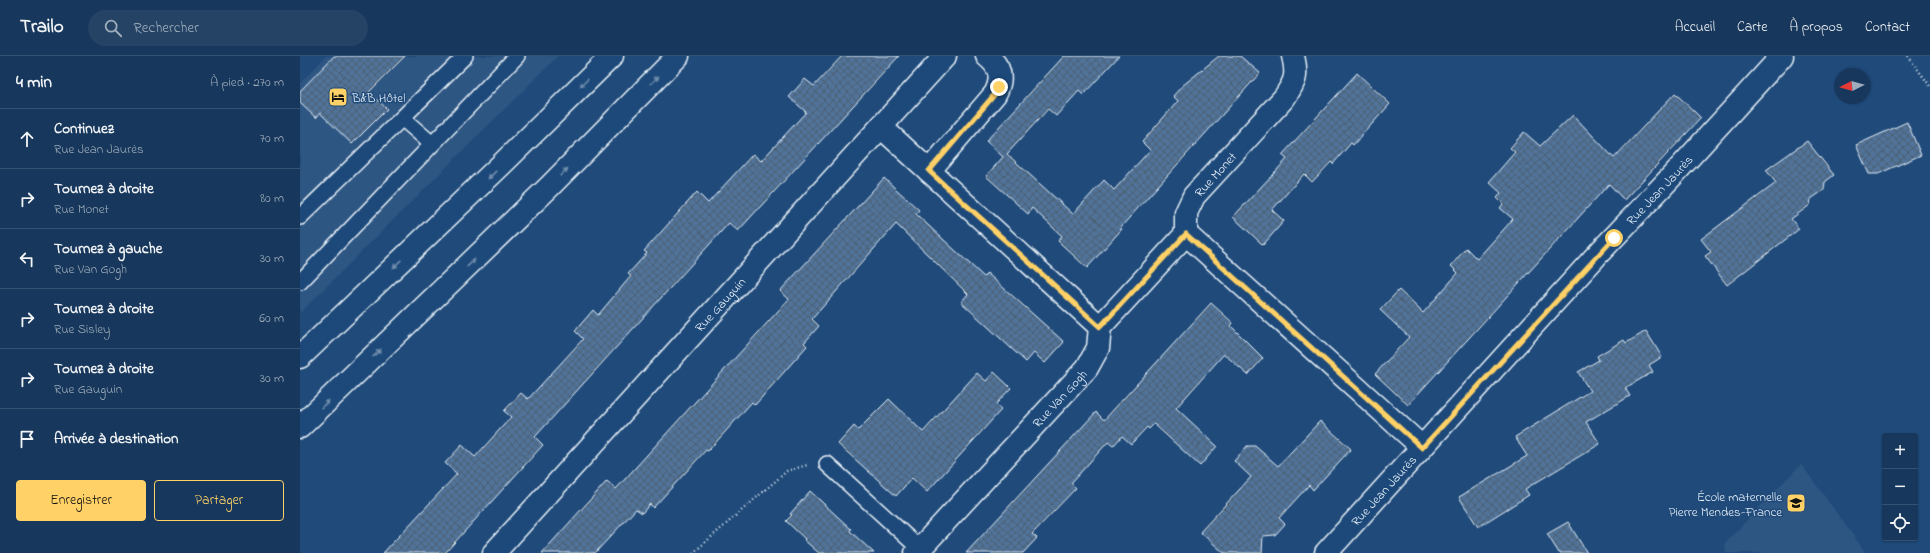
<!DOCTYPE html>
<html lang="fr">
<head>
<meta charset="utf-8">
<style>
	body { margin:0; font-family:"Indie Flower",sans-serif; background:#244365; color:#f1f3f6 }
	.controls { position:absolute; right:12px; bottom:12px; display:grid; overflow:hidden; border-radius:4px; box-shadow:0 1px 3px #0004 }
	.controls button { width:36px; height:36px; display:grid; place-items:center; padding:0; border:0; border-bottom:1px solid #365272; background:#17385c; color:#f1f3f6; font:20px sans-serif }
	.compass { position:absolute; left:1534px; top:12px; width:36px; height:36px; border-radius:50%; background:#17385c; box-shadow:0 1px 3px #0004; rotate:264deg }
	.stop { position:absolute; width:12px; height:12px; margin:-9px; border:3px solid #ffd166; border-radius:50%; background:#fff }
	.stop.end { background:#ffd166; border-color:#fff; box-shadow:0 1px 4px #0008 }
	.list { margin:0; padding:0; list-style:none }
	h2 { display:flex; justify-content:space-between; align-items:center; height:52px; margin:0; padding:0 16px; font-size:17px }
	h2 small { font-size:13px; font-weight:400; color:#9eacbb }
	.list li { display:grid; grid-template-columns:26px 1fr auto; gap:12px; align-items:center; box-sizing:border-box; height:60px; padding:0 16px; border-top:1px solid #365272 }
	.list b { display:block; font-size:15px; white-space:nowrap }
	.list p { margin:0; font-size:13px; white-space:nowrap; color:#9eacbb }
	.list em { font-size:13px; font-style:normal; color:#9eacbb }
	.actions { display:flex; gap:8px; padding:12px 16px }
	.actions a { flex:1; padding:9px 0; border:1px solid #ffd166; border-radius:4px; text-align:center; font-size:14px; color:#ffd166 }
	.actions .main { background:#ffd166; color:#111 }
	.icon { flex:none; width:22px; height:22px; fill:none; stroke:currentColor; stroke-width:2; stroke-linecap:round; stroke-linejoin:round }
	.map { position:relative; flex:none; width:1630px; height:497px; overflow:hidden }
	header { display:flex; align-items:center; gap:24px; box-sizing:border-box; height:56px; padding:0 20px; background:#17385c; border-bottom:1px solid #365272 }
	header strong { font-size:19px }
	nav { display:flex; gap:22px; margin-inline-start:auto; font-size:14px }
	.search { width:280px; height:36px; background:#244365; display:flex; align-items:center; gap:10px; box-sizing:border-box; padding:0 14px; border-radius:22px; color:#9eacbb; font-size:15px }
	main { display:flex }
	aside { flex:1; background:#17385c }
	.map>svg:first-child { display:block }
	.built { fill:#2e5683 }
	.building { fill:url(#building-cross-hatch); stroke:#e8f1f8 }
	.lines { fill:none; stroke-linecap:round; stroke-linejoin:round }
	.lane-casing { stroke:#e8f1f8; stroke-width:18 }
	.street-casing { stroke:#e8f1f8; stroke-width:25 }
	.highway-casing { stroke:#e8f1f8; stroke-width:25 }
	.path { stroke:#e8f1f8; stroke-width:2.5; stroke-dasharray:1 3; stroke-linecap:butt }
	.lane { stroke:#1f4a7a; stroke-width:15 }
	.street { stroke:#1f4a7a; stroke-width:22 }
	.highway { stroke:#1f4a7a; stroke-width:22 }
	.oneway { fill:#6f8dac }
	.route { stroke:#ffd166; stroke-width:5 }
	.labels { text-anchor:middle; stroke-width:3; stroke-linejoin:round; paint-order:stroke }
	.poi-label { font-size:13px; fill:#e8f1f8; stroke:#1f4a7a; text-anchor:start }
	.street-label { font-size:13px; fill:#e8f1f8; stroke:#1f4a7a }
</style>
</head>
<body>
<header>
<strong>Trailo</strong>
<div class="search"><svg class="icon" aria-label="search" viewBox="0 0 24 24"><circle cx="10" cy="10" r="6"/><path d="M15 15l6 6"/></svg>Rechercher</div>
<nav><a>Accueil</a><a>Carte</a><a>À propos</a><a>Contact</a></nav>
</header>
<main>
<aside>
<h2>4 min<small>À pied · 270 m</small></h2>
<ul class="list">
<li><svg class="icon" aria-label="ahead" viewBox="0 0 24 24"><path d="M12 20V5M6 11l6-6 6 6"/></svg><div><b>Continuez</b><p>Rue Jean Jaurès</p></div><em>70 m</em></li>
<li><svg class="icon" aria-label="right" viewBox="0 0 24 24"><path d="M7 20v-9h11M14 6l5 5-5 5"/></svg><div><b>Tournez à droite</b><p>Rue Monet</p></div><em>80 m</em></li>
<li><svg class="icon" aria-label="left" viewBox="0 0 24 24"><path d="M17 20v-9H6M10 6l-5 5 5 5"/></svg><div><b>Tournez à gauche</b><p>Rue Van Gogh</p></div><em>30 m</em></li>
<li><svg class="icon" aria-label="right" viewBox="0 0 24 24"><path d="M7 20v-9h11M14 6l5 5-5 5"/></svg><div><b>Tournez à droite</b><p>Rue Sisley</p></div><em>60 m</em></li>
<li><svg class="icon" aria-label="right" viewBox="0 0 24 24"><path d="M7 20v-9h11M14 6l5 5-5 5"/></svg><div><b>Tournez à droite</b><p>Rue Gauguin</p></div><em>30 m</em></li>
<li><svg class="icon" aria-label="arrive" viewBox="0 0 24 24"><path d="M6 21V4h12l-3 4 3 4H6"/></svg><div><b>Arrivée à destination</b></div></li>
</ul>
<div class="actions"><a class="main">Enregistrer</a><a>Partager</a></div>
</aside>
<div class="map">
<svg width="1630" height="497" viewBox="0 0 1630 497">
	<defs>
		<pattern id="building-cross-hatch" width="8" height="8" patternUnits="userSpaceOnUse"><rect width="8" height="8" fill="#517399"/><path d="M0 0l8 8M0 8l8-8" fill="none" stroke="#4c5e72"/></pattern>
	</defs>
	<rect width="100%" height="100%" fill="#1f4a7a"/>
	<filter id="ink" filterUnits="userSpaceOnUse"><feTurbulence type="fractalNoise" baseFrequency=".025" numOctaves="2"/><feDisplacementMap in="SourceGraphic" scale="8" xChannelSelector="R" yChannelSelector="G"/><feConvolveMatrix kernelMatrix="1 2 1 2 8 2 1 2 1" color-interpolation-filters="sRGB"/></filter>
	<g filter="url(#ink)">
		<path class="built" d="M26,0H258L0,257V27Z
			M1501,408L1566,497H1426L1425,487Z"/>
		<path class="building" d="M34,0H105L69,36L87,53L52,88L20,57L16,62L0,47V35Z
			M542,0H599L438,175L429,167L235,381L243,389L145,497H83L157,418L145,407L162,389L175,401L211,361L204,355L221,337L228,343L283,283L275,275L293,254L298,259L331,220L328,218L347,197L344,195L397,136L408,147L453,98L461,105L506,56L489,41L505,23L514,30Z
			M764,0H819L783,39L779,35L756,60L748,53L707,98L773,158L804,124L814,134L850,94L842,86L878,45L873,40L882,30L919,0H940L960,17L820,172L822,173L787,212L758,185L762,180L732,152L728,158L686,120L703,101L686,85Z
			M1057,17L1090,48L1053,89L1051,87L1033,108L1031,106L1012,126L1004,118L972,154L984,165L963,189L933,161L987,103L982,99Z
			M1375,37L1401,62L1324,144L1309,128L1108,349L1075,318L1109,281L1080,254L1099,234L1123,257L1158,217L1151,210L1166,192L1177,203L1213,163L1200,152L1203,148L1197,142L1201,137L1189,126L1215,96L1210,92L1224,76L1240,90L1273,59L1314,102Z
			M1607,66L1621,99L1578,118H1569L1556,89Z
			M1507,85L1534,119L1525,126L1524,134L1511,143L1510,149L1491,163L1499,173L1427,229L1405,200L1411,196L1401,183L1476,127L1466,114Z
			M584,122L619,154L616,158L684,221L687,217L764,286L745,307L734,297L726,306L661,246L668,238L596,168L512,263L519,270L504,287L507,290L455,349L452,346L408,395L406,394L353,452L350,448L342,457L336,453L295,497H242L307,425L316,433L436,301L489,243L480,235Z
			M911,247L933,267L931,270L963,302L948,319L924,298L876,352L917,390L900,410L854,368L849,373L847,371L831,388L822,380L813,390L808,386L771,427L776,432L732,478L737,482L723,497H666L796,356L804,364Z
			M1346,275L1362,301L1349,309L1353,316L1325,332L1330,340L1286,366L1300,388L1225,433L1229,439L1178,471L1159,441L1227,400L1215,381L1290,335L1278,316L1299,304L1297,300L1324,284L1326,287Z
			M694,316L711,332L696,348L701,354L627,436L612,422L596,440L538,388L554,370L558,374L589,343L623,376L677,317L686,325Z
			M1020,365L1051,393L1013,434L1009,429L979,462L985,468L975,479L963,480L962,497H924L900,476L951,421L934,405L947,390H955L978,410Z
			M510,435L551,473L550,475L574,497H519L504,484L505,483L486,465L492,459L490,458Z
			M1268,466L1287,497H1259L1247,478Z"/>
		<g class="lines">
			<defs>
				<path id="lane" d="M132,88L102,62L165,0
					M0,161L102,62
					M0,226L217,0
					M527,408L620,493"/>
				<g id="street">
					<path d="M993,0C998,20 995,26 984,42L894,140L886,157V178L1122,391"/>
					<path d="M581,71L800,271"/>
					<path d="M629,115L695,38C703,23 701,11 687,0"/>
					<path id="s1" d="M194,497L645,0"/>
					<path id="s2" d="M616,497L787,312L798,292L800,271L886,178"/>
					<path id="s3" d="M1026,497L1296,200L1375,117L1482,0"/>
				</g>
				<path id="highway" d="M0,301L202,108L312,0
					M0,371L249,131L378,0"/>
			</defs>
			<use href="#lane" class="lane-casing"/>
			<use href="#street" class="street-casing"/>
			<use href="#highway" class="highway-casing"/>
			<path class="path" d="M1608,0L1630,30
				M393,497L487,415L507,409"/>
			<use href="#lane" class="lane"/>
			<use href="#street" class="street"/>
			<use href="#highway" class="highway"/>
		</g>
		<defs><path id="oneway-solid" d="M-6-.8H1V-3.2L6.5 0L1 3.2V.8H-6Z"/></defs>
		<g class="oneway">
			<use href="#oneway-solid" transform="translate(355 24) rotate(-45)"/>
			<use href="#oneway-solid" transform="translate(284 27) rotate(135)"/>
			<use href="#oneway-solid" transform="translate(264 116) rotate(-45)"/>
			<use href="#oneway-solid" transform="translate(192 119) rotate(136)"/>
			<use href="#oneway-solid" transform="translate(171 207) rotate(-44)"/>
			<use href="#oneway-solid" transform="translate(97 208) rotate(136)"/>
			<use href="#oneway-solid" transform="translate(77 297) rotate(-44)"/>
			<use href="#oneway-solid" transform="translate(25 348) rotate(-43)"/>
		</g>
	</g>
	<g class="lines" filter="url(#ink)">
		<path class="route" d="M699,31L695,38L629,115L800,271L886,178L1122,392L1314,182"/>
	</g>
	<defs>
		<symbol id="hotel-square" viewBox="-11 -11 22 22"><rect x="-9" y="-9" width="18" height="18" rx="4" fill="#ffd166" stroke="#1f4a7a"/><path d="M-6-4.5h1.5V1H6V5H4.5V3h-9V5H-6ZM-4 0a1.8 1.8 0 1 1 3.6 0ZM.5 0V-2.5h3Q6-2.5 6 0Z" fill="#111"/></symbol>
		<symbol id="school-square" viewBox="-11 -11 22 22"><rect x="-9" y="-9" width="18" height="18" rx="4" fill="#ffd166" stroke="#1f4a7a"/><path d="M0-5L7-2L0 1L-7-2ZM-4 1L0 2.5L4 1V4Q0 6-4 4Z" fill="#111"/></symbol>
	</defs>
	<g fill-rule="evenodd">
		<use href="#hotel-square" x="27" y="30" width="22" height="22"/>
		<use href="#school-square" x="1485" y="436" width="22" height="22"/>
	</g>
	<g class="labels">
		<g class="poi-label">
			<text x="52" y="46">B&amp;B Hôtel</text>
			<text x="1482" y="445" text-anchor="end">École maternelle<tspan x="1482" dy="15">Pierre Mendes-France</tspan></text>
		</g>
		<g class="street-label">
			<text transform="translate(915 118) rotate(-48)" y="5">Rue Monet</text>
			<text dy="5" stroke="none"><textPath href="#s3" startOffset="493">Rue Jean Jaurès</textPath></text>
			<text dy="5" stroke="none"><textPath href="#s1" startOffset="336">Rue Gauguin</textPath></text>
			<text dy="5" stroke="none"><textPath href="#s2" startOffset="211">Rue Van Gogh</textPath></text>
			<text dy="5" stroke="none"><textPath href="#s3" startOffset="85">Rue Jean Jaurès</textPath></text>
		</g>
	</g>
</svg>
<div class="controls">
<button>+</button>
<button>−</button>
<button><svg class="icon" aria-label="locate" viewBox="0 0 24 24"><circle cx="12" cy="12" r="6"/><path d="M12 2v4M12 18v4M2 12h4M18 12h4"/></svg></button>
</div>
<svg class="compass" viewBox="-18 -18 36 36"><path d="M0-13l5 13h-10z" fill="#e53935"/><path d="M0 13l5-13h-10z" fill="#9eacbb"/></svg>
<div class="stop" style="left:1314px;top:182px"></div>
<div class="stop end" style="left:699px;top:31px"></div>
</div>
</main>
</body>
</html>
